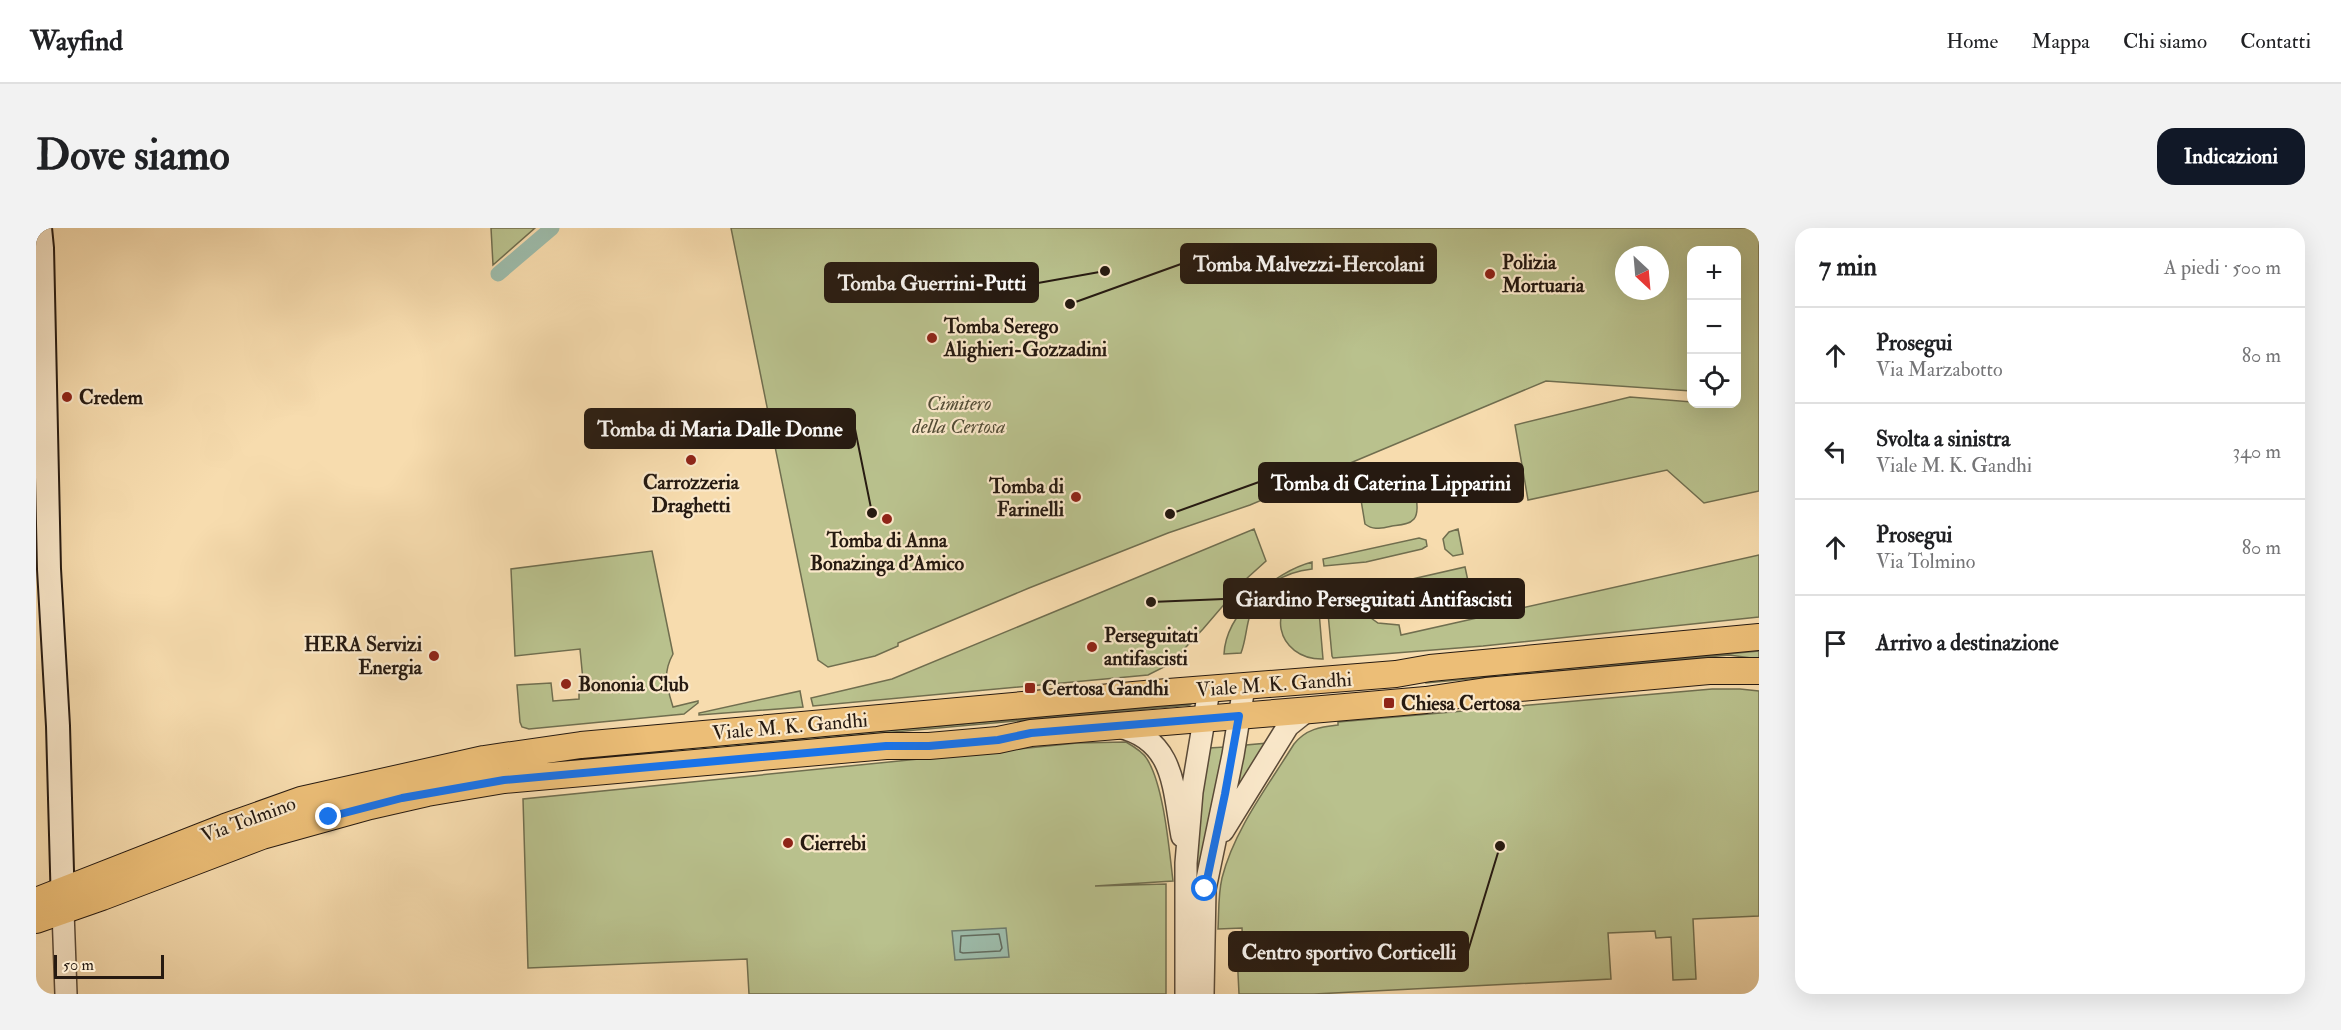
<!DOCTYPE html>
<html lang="it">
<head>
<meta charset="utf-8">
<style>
	body { margin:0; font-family:"IM FELL Double Pica",serif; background:#f2f2f2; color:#202124 }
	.controls { position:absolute; right:18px; top:18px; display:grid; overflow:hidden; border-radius:12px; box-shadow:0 6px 24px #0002 }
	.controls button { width:54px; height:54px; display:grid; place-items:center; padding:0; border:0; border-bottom:2px solid #e0e0e0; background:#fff; color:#202124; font:30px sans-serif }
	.compass { position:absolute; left:1579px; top:18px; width:54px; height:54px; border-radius:50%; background:#fff; box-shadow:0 6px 24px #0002; rotate:154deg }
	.scale { position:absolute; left:18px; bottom:15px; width:110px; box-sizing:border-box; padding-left:6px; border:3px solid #261a11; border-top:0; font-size:16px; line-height:21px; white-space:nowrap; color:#261a11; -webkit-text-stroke:4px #fae8ca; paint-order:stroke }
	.stop { position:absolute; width:18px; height:18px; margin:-14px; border:4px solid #1a73e8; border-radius:50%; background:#fff }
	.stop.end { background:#1a73e8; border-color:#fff; box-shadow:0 2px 6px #0008 }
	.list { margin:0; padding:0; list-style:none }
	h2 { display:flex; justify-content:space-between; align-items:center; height:78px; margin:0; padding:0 24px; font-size:26px }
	h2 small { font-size:20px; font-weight:400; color:#757577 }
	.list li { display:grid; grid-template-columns:39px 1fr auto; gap:18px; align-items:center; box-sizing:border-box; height:96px; padding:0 24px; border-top:2px solid #e0e0e0 }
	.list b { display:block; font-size:22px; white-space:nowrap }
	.list p { margin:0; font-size:20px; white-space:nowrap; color:#757577 }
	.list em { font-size:20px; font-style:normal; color:#757577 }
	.icon { flex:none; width:33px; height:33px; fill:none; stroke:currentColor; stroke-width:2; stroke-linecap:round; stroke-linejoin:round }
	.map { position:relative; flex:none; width:1723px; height:766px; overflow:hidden; border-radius:18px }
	header { display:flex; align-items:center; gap:36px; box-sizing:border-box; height:84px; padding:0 30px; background:#fff; border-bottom:2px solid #e0e0e0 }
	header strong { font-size:28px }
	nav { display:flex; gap:33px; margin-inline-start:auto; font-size:21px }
	.intro { display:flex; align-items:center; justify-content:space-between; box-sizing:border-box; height:144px; padding:0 36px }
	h1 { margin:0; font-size:42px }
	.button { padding:15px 27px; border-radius:18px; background:#111827; color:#fff; font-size:21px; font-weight:700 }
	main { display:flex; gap:36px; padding:0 36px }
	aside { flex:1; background:#fff; border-radius:18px; box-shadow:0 6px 24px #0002 }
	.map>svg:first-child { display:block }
	.green { fill:#b9c18d; stroke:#706e4f; stroke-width:1.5; fill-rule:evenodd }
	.water { fill:#9dbcab; stroke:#6d7b6d; stroke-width:1.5 }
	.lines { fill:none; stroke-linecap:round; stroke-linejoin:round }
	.shore { stroke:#626b5e; stroke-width:1.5 }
	.canal { stroke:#9dbcab; stroke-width:15 }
	.tertiary-casing { stroke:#5a4a38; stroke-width:24 }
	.secondary-casing { stroke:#261a11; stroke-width:26 }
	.primary-casing { stroke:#261a11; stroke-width:28 }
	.tertiary { stroke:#fae8ca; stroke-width:21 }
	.secondary { stroke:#fae8ca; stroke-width:22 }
	.primary { stroke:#ecbe77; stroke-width:26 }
	.route { stroke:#1a73e8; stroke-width:8 }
	.poi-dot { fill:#8f2418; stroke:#fae8ca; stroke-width:2 }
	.labels { text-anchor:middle; stroke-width:4.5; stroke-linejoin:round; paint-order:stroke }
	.poi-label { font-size:20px; font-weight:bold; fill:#261a11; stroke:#fae8ca; text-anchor:start }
	.park-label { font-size:20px; font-style:italic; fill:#524c36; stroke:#fae8ca }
	.street-label { font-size:20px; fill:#261a11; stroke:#fae8ca }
	.leader { fill:none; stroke:#261a11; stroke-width:2 }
	.callout-dot { fill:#261a11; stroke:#fae8ca; stroke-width:2 }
	.callout { fill:#261a11; stroke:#261a11; stroke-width:2 }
	.callout-label { font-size:21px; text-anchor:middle; font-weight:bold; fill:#fff }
</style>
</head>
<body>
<header>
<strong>Wayfind</strong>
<nav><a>Home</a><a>Mappa</a><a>Chi siamo</a><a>Contatti</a></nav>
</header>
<div class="intro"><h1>Dove siamo</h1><a class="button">Indicazioni</a></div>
<main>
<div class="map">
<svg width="1723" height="766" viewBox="0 0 1723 766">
	<rect width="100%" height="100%" fill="#f7dcae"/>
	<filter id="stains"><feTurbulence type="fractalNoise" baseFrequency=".00333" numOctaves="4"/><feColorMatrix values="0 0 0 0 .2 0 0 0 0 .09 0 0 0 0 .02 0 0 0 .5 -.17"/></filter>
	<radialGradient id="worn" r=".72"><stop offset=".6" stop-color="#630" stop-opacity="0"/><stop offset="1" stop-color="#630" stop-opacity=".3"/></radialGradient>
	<path class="green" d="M455,0H499L457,37Z
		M695,0H1723V263L1668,275L1631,242L1492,272L1479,197L1594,169L1693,177V176H1700V22H1656L1655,163L1510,153L1214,277L1132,305L993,360L862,415V418L839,428L792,439L782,432ZM1588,27H1624V63H1588Z
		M1371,235C1376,245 1386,282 1378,291C1373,297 1363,297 1356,298C1345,300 1338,303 1329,296L1321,248Z
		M1218,301L1230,333L1209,352L1167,401L1134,436L1112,447L777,478L775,470L856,451Z
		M1422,301L1427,326L1417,328L1409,321L1407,311L1413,304Z
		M1383,310L1390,312L1391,318L1386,321L1330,334L1288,338L1287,331Z
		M616,323L637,426C626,446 631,459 637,479L662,473V475L648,486L493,501L486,499L484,494L481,457L515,455L517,473L543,471V464L548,463L544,421L479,428L475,341Z
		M1723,327V389L1447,418L1297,430L1296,428L1290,364L1293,360L1342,395L1363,397L1365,407Z
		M1276,334V341C1249,344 1222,358 1214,387C1210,399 1210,412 1205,425L1188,426C1190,385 1238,344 1276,334Z
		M1429,339L1432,353L1357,370L1359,381L1350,382L1342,376L1341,367L1346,359L1350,357Z
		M1276,360H1281L1287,431C1240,432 1226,374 1276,360Z
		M1723,423V431L1693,427L1390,455V453Z
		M1676,461H1704L1723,463V688L1657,691L1660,751L1637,752L1635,709L1620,710L1619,703L1572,705L1575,751L1278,766H1203L1201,725L1207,724L1206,700L1182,701C1183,684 1182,667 1186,650C1198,602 1232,558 1258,516C1270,501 1284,499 1302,497V494Z
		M764,463L767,479L663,487V485Z
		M1155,476L1154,477L519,535V532Z
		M1090,514C1097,518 1107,524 1111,531C1128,558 1133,621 1137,653L1059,658L1130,656V766H713L711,731L492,740L487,571L1041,515Z
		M1233,515L1197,571L1210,517Z
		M1189,519L1158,670L1168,537L1173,520Z"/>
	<path class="water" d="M970,700L973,729L919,732L916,703Z"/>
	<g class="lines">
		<path class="shore" d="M963,706L966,720L964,723L927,725L924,724L925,708Z"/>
		<path class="canal" d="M462,46L516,0"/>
		<defs>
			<path id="tertiary" d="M1083,499C1139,512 1137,560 1146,608
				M1187,603L1252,498L1267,486L1275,482
				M27,683L30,766
				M1150,766V635L1156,564L1173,462
				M1167,766L1169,661L1197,527L1208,459"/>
			<path id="secondary" d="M4,0L6,20L13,341L22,498L27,679"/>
			<path id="primary" d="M0,673L189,599L265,572L448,531L545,517L1120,465L1360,446L1394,440L1723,409
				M0,692L66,669L226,608L334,578L391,565L468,552L850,518H893L962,512L995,505L1275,482L1390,472L1450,463L1673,443H1723"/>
		</defs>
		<use href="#tertiary" class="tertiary-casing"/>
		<use href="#secondary" class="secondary-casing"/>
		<use href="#primary" class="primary-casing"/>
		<use href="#tertiary" class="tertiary"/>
		<use href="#secondary" class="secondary"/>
		<use href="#primary" class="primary"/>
	</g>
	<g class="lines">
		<path class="route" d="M293,589L366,570L468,552L850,518H893L962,512L995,505L1203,488L1189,566L1169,661"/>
	</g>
	<g class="poi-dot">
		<circle cx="1454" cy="46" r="6"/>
		<circle cx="896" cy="110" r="6"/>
		<circle cx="31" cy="169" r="6"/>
		<circle cx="655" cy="232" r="6"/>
		<circle cx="1040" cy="269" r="6"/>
		<circle cx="851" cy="291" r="6"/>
		<circle cx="1056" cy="419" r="6"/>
		<circle cx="398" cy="428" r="6"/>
		<circle cx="530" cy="456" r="6"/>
		<rect x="988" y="454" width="12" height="12" rx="3"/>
		<rect x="1347" y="469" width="12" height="12" rx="3"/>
		<circle cx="752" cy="615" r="6"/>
	</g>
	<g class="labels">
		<g class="poi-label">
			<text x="1466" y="41">Polizia<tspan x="1466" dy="23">Mortuaria</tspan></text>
			<text x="908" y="105">Tomba Serego<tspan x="908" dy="23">Alighieri-Gozzadini</tspan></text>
			<text x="43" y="176">Credem</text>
			<text x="655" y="261" text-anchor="middle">Carrozzeria<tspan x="655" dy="23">Draghetti</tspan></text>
			<text x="1028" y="265" text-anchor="end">Tomba di<tspan x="1028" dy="23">Farinelli</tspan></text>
			<text x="851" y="319" text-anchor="middle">Tomba di Anna<tspan x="851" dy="23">Bonazinga d'Amico</tspan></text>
			<text x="1068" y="414">Perseguitati<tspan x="1068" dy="23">antifascisti</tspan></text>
			<text x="386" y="423" text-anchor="end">HERA Servizi<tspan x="386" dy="23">Energia</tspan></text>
			<text x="542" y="463">Bononia Club</text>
			<text x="1006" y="467">Certosa Gandhi</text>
			<text x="1365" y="482">Chiesa Certosa</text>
			<text x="764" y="622">Cierrebi</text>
		</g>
		<g class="park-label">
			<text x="923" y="182">Cimitero<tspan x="923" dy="23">della Certosa</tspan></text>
		</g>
		<g class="street-label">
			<text transform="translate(1238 456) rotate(-4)" y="7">Viale M. K. Gandhi</text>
			<text transform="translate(754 498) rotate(-5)" y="7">Viale M. K. Gandhi</text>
			<text transform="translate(212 591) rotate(-20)" y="7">Via Tolmino</text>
		</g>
	</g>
	<path class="leader" d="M1034 76L1145 36M1069 43L1002 55M836 285L819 201M1134 286L1223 254M1115 374L1188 371M1464 618L1432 723"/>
	<g class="callout-dot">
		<circle cx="1034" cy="76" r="6"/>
		<circle cx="1069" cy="43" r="6"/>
		<circle cx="836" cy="285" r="6"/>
		<circle cx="1134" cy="286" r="6"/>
		<circle cx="1115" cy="374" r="6"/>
		<circle cx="1464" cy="618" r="6"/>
	</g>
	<g class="callout">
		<rect x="1145" y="16" width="255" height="39" rx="6"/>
		<rect x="789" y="35" width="213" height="39" rx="6"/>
		<rect x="549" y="181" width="270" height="39" rx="6"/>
		<rect x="1223" y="235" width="264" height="39" rx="6"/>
		<rect x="1188" y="351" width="300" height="39" rx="6"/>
		<rect x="1193" y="704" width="239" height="39" rx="6"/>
	</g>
	<g class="callout-label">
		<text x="1273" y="43">Tomba Malvezzi-Hercolani</text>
		<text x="896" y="62">Tomba Guerrini-Putti</text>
		<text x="684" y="208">Tomba di Maria Dalle Donne</text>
		<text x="1355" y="262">Tomba di Caterina Lipparini</text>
		<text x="1338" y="378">Giardino Perseguitati Antifascisti</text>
		<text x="1313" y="731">Centro sportivo Corticelli</text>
	</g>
	<rect width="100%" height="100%" filter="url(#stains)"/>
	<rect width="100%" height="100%" fill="url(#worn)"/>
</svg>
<div class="controls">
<button>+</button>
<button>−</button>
<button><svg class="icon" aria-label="locate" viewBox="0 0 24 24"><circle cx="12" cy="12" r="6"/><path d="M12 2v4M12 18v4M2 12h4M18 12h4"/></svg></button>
</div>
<svg class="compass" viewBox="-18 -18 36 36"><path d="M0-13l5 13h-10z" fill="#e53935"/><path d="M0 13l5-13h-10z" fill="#757577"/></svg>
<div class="scale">50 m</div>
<div class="stop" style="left:1169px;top:661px"></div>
<div class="stop end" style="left:293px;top:589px"></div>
</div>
<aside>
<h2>7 min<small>A piedi · 500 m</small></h2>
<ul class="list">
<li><svg class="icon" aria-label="ahead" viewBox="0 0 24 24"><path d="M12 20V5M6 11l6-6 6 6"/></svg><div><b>Prosegui</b><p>Via Marzabotto</p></div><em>80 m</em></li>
<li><svg class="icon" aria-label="left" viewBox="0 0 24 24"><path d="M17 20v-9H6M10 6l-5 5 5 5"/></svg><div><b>Svolta a sinistra</b><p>Viale M. K. Gandhi</p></div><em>340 m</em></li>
<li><svg class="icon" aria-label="ahead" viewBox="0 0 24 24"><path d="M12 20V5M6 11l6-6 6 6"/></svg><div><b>Prosegui</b><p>Via Tolmino</p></div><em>80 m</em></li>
<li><svg class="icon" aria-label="arrive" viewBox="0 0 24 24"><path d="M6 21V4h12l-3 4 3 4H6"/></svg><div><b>Arrivo a destinazione</b></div></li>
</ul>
</aside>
</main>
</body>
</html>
